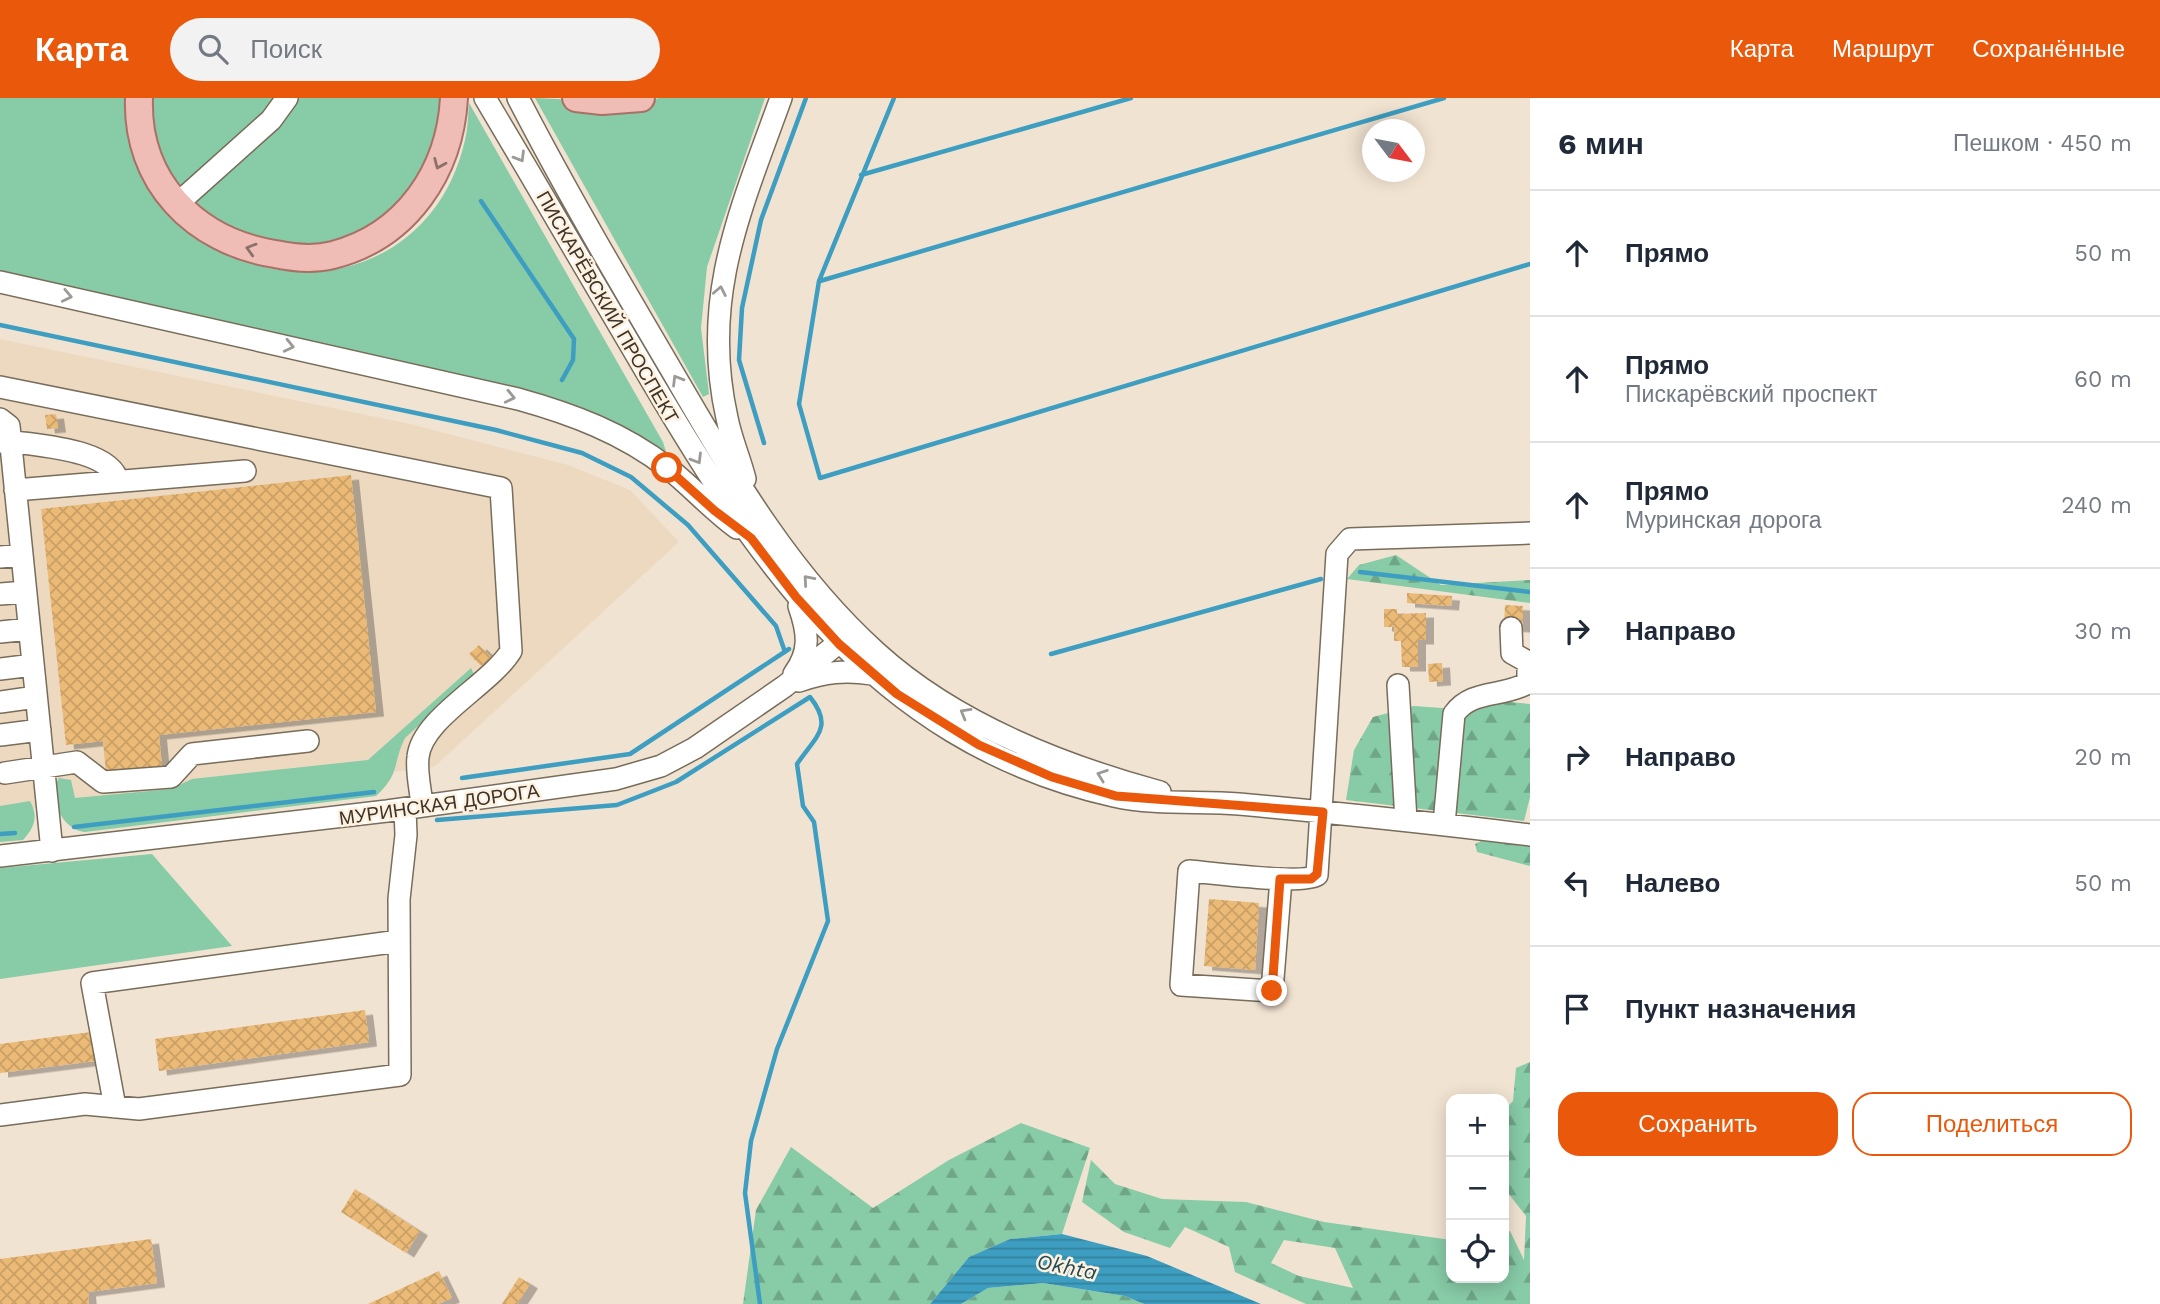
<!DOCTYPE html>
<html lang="ru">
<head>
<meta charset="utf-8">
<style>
	body { margin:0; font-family:"Work Sans",sans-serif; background:#f2f2f3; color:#1f2937 }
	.controls { position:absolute; right:21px; bottom:21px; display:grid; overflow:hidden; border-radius:14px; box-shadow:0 4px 18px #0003 }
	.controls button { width:63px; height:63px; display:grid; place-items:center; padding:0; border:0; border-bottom:2px solid #e0e1e3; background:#fff; color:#1f2937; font:35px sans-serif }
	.compass { position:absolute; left:1362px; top:21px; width:63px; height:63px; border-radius:50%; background:#fff; box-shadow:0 4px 18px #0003; rotate:122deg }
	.stop { position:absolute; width:21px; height:21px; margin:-16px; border:5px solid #ea580c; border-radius:50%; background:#fff }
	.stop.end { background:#ea580c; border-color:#fff; box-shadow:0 2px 7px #0008 }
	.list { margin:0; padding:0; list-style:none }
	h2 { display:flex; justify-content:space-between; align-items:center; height:91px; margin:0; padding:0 28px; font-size:30px }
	h2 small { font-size:23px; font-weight:400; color:#747a83 }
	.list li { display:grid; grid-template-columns:46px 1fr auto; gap:21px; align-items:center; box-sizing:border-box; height:126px; padding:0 28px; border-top:2px solid #e0e1e3 }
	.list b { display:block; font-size:26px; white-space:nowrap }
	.list p { margin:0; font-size:23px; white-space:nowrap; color:#747a83 }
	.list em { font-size:23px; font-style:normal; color:#747a83 }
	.actions { display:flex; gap:14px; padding:21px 28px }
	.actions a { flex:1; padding:16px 0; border:2px solid #ea580c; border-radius:21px; text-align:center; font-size:24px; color:#ea580c }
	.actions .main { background:#ea580c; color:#fff }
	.icon { flex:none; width:38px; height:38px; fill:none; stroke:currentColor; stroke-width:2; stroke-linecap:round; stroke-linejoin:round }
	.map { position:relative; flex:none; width:1530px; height:1206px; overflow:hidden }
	header { display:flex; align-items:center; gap:42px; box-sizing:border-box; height:98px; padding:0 35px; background:#ea580c; color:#fff }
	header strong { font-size:33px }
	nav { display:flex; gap:38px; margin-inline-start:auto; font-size:24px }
	.search { width:490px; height:63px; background:#f2f2f3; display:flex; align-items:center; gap:18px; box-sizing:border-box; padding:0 24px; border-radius:38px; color:#747a83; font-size:26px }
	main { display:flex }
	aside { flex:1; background:#fff }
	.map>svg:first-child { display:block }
	.built { fill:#ecd9c0 }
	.grass { fill:#87cba7 }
	.forest { fill:url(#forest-firs); fill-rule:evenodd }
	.water { fill:url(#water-rules) }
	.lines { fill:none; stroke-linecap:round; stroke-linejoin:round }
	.stream { stroke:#3d9ec1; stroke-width:4.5 }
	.building { fill:url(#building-cross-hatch); filter:url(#shadow) }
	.minor-casing { stroke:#786c5b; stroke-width:24 }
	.major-casing { stroke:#a97066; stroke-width:30 }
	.minor { stroke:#fff; stroke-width:21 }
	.major { stroke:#efbcb6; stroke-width:26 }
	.oneway { stroke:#9c9a96 }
	.oneway2 { stroke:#8b716a }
	.route { stroke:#ea580c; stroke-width:9 }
	.labels { text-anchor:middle; stroke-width:5; stroke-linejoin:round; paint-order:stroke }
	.street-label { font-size:19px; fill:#39342c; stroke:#fff1de }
	.water-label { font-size:21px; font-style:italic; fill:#214b5a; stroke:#fff1de }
</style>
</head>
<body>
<header>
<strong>Карта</strong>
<div class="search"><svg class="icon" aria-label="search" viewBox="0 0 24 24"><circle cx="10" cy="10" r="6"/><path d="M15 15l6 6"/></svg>Поиск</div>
<nav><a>Карта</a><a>Маршрут</a><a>Сохранённые</a></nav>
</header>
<main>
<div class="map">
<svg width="1530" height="1206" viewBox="0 0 1530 1206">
	<defs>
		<pattern id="forest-firs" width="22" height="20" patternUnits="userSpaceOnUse" patternTransform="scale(1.75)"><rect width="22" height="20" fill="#87cba7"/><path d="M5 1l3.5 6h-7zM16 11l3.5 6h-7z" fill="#6fa688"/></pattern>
		<pattern id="water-rules" width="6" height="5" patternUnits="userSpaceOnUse" patternTransform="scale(1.75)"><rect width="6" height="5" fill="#3d9ec1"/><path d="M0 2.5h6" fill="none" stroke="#34829d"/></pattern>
		<pattern id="building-cross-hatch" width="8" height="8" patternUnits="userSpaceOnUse" patternTransform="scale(1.75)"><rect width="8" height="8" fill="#ebba76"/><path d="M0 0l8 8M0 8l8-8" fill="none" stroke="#caa066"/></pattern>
		<filter id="shadow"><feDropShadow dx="8" dy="4.5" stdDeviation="0" flood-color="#0004"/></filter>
	</defs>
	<rect width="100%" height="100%" fill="#f1e3d1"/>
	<path class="built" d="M0,241L410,326L568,367L630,392L679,444L434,669L64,712L0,708Z"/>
	<path class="grass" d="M0,0H129C132,30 133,60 147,88C166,124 202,149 240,162C341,198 441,149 465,42C468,30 468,17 469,5L663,344L668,360L590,315L0,176Z
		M148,0H444L442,33L421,87L367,132L315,151L237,137L191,106L190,87L176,89L155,43Z
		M535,0L642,5L659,0H765L707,169L701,230L709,296L703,299Z
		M471,570L474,577L405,640C392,666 401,675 376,698L85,734C63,732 46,700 59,680L71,682L75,700L171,691L192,681L368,662Z
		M30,703C39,719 34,730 23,742L0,744V708Z
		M152,756L232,848L0,881V770Z"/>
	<path class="forest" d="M1396,457L1441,487L1530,482V505L1347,481L1359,467Z
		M1509,604L1530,606V699L1524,723L1346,702L1354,652L1373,619L1414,608L1456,611Z
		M1481,743L1530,748V768L1477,754L1475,746Z
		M1530,964V1206H1306L1235,1174L1229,1149L1185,1129L1170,1150L1124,1134L1082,1104L1091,1062L1115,1086L1162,1101L1246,1104L1324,1124L1451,1142V1180H1504V1134L1510,1133L1524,1162L1526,1118L1508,1095L1504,1076V1012L1513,1003L1516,970ZM1284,1142L1335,1150L1353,1190L1299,1178L1271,1165Z
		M1021,1025L1090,1050L1062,1136L1010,1141L969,1159L930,1206H743L756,1112L791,1049L873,1110L949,1062Z
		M1043,1185L1125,1198L1144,1206H961L988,1190Z"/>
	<path class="water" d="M1062,1136L1147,1158L1261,1206H1144L1125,1198L1043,1185L988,1190L961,1206H930L969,1159L1010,1141Z"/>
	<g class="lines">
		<path class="stream" d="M894,0L819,183L799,306L820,380L1530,166
			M861,77L1131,0
			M481,103L574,241L573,262L562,282
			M820,183L1444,0
			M0,227L496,332L582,355L631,379L688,427L776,528L785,554
			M764,345L739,262L742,210L761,122L806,0
			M1360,474L1530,494
			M1051,556L1321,481
			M462,680L630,656L789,551
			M437,722L617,707L676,684L810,599C834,629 816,638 797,666L803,708L814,724L828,823L777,951L751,1043L745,1095L760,1206
			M74,729L374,694
			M0,736L15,735"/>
	</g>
	<path class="building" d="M56,316L58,330L47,331L45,317Z
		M351,377L376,614L159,637L162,669L106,675L103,643L66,647L41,411Z
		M1407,495L1452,498L1451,508L1407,505Z
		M1505,507L1523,508L1522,530L1504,529Z
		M1384,511H1397V516L1426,515V542H1418V569H1402L1401,543H1394V529H1384Z
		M479,547L491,559L481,568L469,556Z
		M1442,565L1443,583L1429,584L1428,566Z
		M1209,801L1259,805L1255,872L1204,868Z
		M365,912L369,944L159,973L155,941Z
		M91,934L95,963L0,975V946Z
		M355,1091L420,1133L406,1155L341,1114Z
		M151,1141L157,1185L88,1194L89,1206H0V1161Z
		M439,1173L452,1200L438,1206H368Z
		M519,1179L530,1186L517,1206H502Z"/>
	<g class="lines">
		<defs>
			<path id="minor" d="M485,0C535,84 584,168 634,253C751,453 869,643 1114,698C1154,707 1197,703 1239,706C1336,715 1433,725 1530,737
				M518,0C566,93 619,183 672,273C731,374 788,475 877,555C954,625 1061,667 1160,694
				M176,107L271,22L287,0
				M0,184L518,301C572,316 623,335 668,370C692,389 712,412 737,430
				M0,289L501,390L511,553C490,587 422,620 418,659C416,675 421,693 422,708
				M0,321L9,328L52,753
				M0,344L10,343C39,348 110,351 118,383
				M745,381C740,361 731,341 727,320C700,199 741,111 781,0
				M15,392L245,373
				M0,459L22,457
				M0,496L25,494
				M0,534L29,531
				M0,571L33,567
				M794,576C811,553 808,534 799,508
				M799,583C825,574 845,572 872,576
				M1398,587L1406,722
				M0,604L36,599
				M0,637L40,632
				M5,675L77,664L103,684L171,679L192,656L308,643
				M1444,726L1454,616C1472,591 1501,600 1528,585V564L1512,555L1511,530
				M0,758L387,713L616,681L661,668L695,650L785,588L847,538
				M1281,781L1272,893L1181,887L1189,773C1212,775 1303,787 1317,777L1337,456L1350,441L1530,435
				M115,1009L92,885L399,843
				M0,1017L85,1006L139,1011L400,977L399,801L406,737L405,711"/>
			<path id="major" d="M139,0C136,83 194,143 275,156C294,160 314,162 333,157C407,138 450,73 454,0
				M576,0L602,3L641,0"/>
		</defs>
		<use href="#minor" class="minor-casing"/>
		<use href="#major" class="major-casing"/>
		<use href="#minor" class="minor"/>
		<use href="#major" class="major"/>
	</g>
	<defs><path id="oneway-chevron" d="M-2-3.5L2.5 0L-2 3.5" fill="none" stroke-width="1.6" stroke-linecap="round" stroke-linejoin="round" transform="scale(1.75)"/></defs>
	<g class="oneway">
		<use href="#oneway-chevron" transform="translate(520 59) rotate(59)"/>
		<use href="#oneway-chevron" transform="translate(720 193) rotate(-79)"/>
		<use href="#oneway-chevron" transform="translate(67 198) rotate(12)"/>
		<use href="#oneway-chevron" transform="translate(289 248) rotate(13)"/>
		<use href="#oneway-chevron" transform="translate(677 282) rotate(-121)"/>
		<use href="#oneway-chevron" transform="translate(510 299) rotate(13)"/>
		<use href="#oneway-chevron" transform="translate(697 361) rotate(59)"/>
		<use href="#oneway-chevron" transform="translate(808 482) rotate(-131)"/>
		<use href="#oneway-chevron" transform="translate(965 615) rotate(-150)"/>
		<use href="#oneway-chevron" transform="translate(1102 677) rotate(-160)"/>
	</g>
	<g class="oneway2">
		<use href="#oneway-chevron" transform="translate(439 66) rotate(113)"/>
		<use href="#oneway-chevron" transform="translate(251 151) rotate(-164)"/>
	</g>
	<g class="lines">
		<path class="route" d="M667,370L715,413L751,440L796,499L839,546L897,596L979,647L1052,679L1116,698L1323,714L1317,776L1311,781H1280L1272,893"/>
	</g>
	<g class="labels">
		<g class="street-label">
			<text transform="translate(608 209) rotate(60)" y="7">ПИСКАРЁВСКИЙ ПРОСПЕКТ</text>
			<text transform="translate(439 706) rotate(-8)" y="7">МУРИНСКАЯ ДОРОГА</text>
		</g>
		<g class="water-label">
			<text transform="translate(1067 1169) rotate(11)" y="7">Okhta</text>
		</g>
	</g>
</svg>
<div class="controls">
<button>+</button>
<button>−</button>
<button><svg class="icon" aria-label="locate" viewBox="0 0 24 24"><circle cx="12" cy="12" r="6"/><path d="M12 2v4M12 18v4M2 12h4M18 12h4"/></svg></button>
</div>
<svg class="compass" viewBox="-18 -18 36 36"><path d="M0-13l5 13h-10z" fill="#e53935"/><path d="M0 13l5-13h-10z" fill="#747a83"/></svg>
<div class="stop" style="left:667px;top:370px"></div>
<div class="stop end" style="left:1272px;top:893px"></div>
</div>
<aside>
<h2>6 мин<small>Пешком · 450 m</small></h2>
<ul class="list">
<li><svg class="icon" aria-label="ahead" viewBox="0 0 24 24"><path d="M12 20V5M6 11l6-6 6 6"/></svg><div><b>Прямо</b></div><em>50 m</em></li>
<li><svg class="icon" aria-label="ahead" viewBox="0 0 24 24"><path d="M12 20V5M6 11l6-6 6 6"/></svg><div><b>Прямо</b><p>Пискарёвский проспект</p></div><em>60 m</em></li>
<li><svg class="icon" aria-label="ahead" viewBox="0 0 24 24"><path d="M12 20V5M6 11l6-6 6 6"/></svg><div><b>Прямо</b><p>Муринская дорога</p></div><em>240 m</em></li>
<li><svg class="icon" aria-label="right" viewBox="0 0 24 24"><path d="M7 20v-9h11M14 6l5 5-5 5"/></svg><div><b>Направо</b></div><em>30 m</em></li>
<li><svg class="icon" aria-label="right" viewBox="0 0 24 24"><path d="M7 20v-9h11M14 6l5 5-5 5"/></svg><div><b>Направо</b></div><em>20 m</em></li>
<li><svg class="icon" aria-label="left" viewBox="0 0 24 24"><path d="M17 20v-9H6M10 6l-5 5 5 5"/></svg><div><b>Налево</b></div><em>50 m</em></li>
<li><svg class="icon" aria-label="arrive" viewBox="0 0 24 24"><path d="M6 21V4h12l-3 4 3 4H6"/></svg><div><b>Пункт назначения</b></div></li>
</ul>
<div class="actions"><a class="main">Сохранить</a><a>Поделиться</a></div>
</aside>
</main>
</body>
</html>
